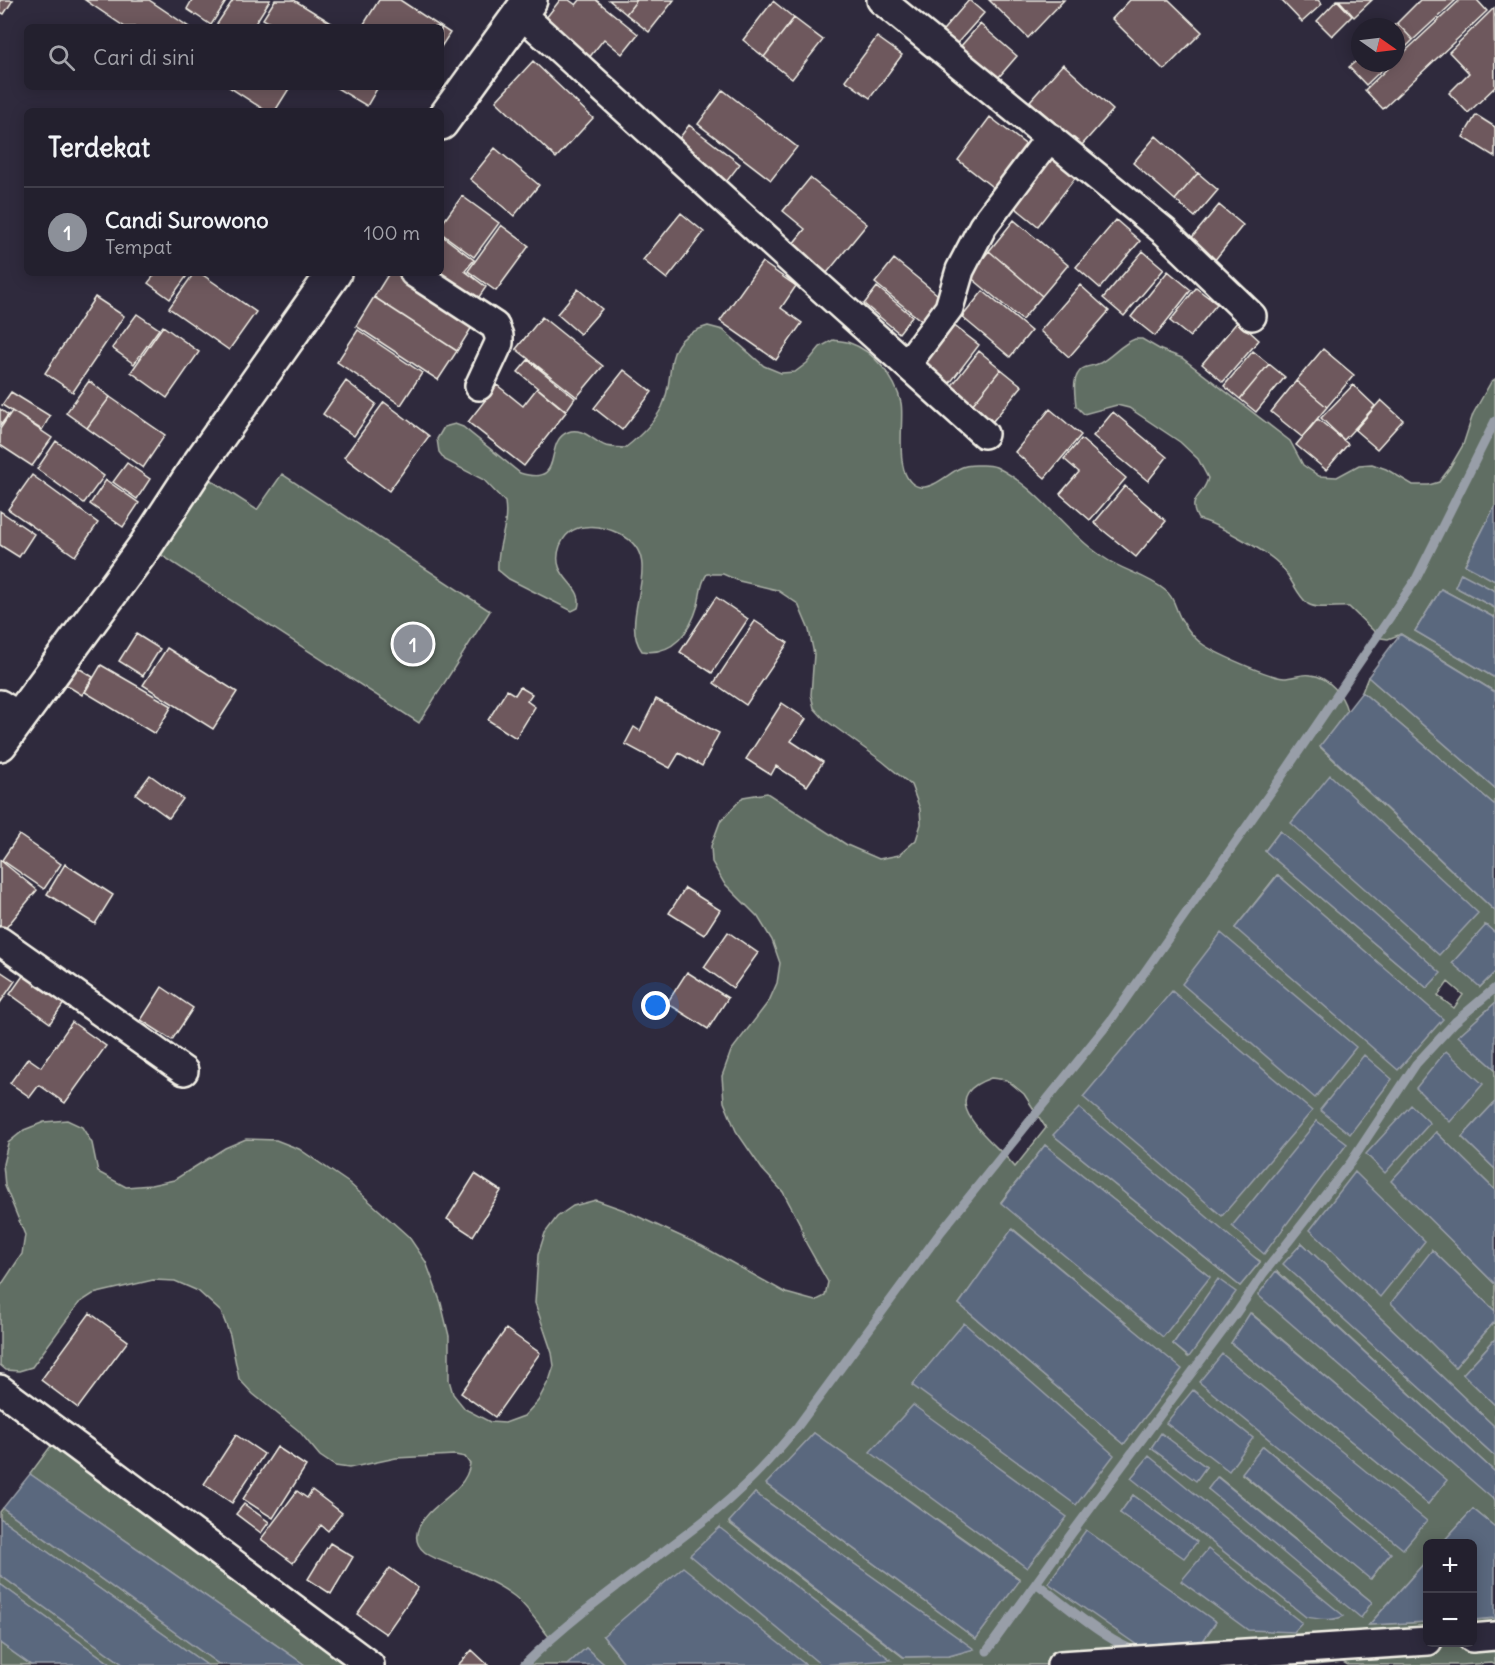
<!DOCTYPE html>
<html lang="id">
<head>
<meta charset="utf-8">
<style>
	body { margin:0; font-family:Delius,sans-serif; background:#2f2d3a; color:#f1f3f6 }
	.controls { position:absolute; right:18px; bottom:18px; display:grid; overflow:hidden; border-radius:9px; box-shadow:0 3px 15px #0003 }
	.controls button { width:54px; height:54px; display:grid; place-items:center; padding:0; border:0; border-bottom:2px solid #403e4a; background:#23202e; color:#f1f3f6; font:30px sans-serif }
	.compass { position:absolute; left:1351px; top:18px; width:54px; height:54px; border-radius:50%; background:#23202e; box-shadow:0 3px 15px #0003; rotate:104deg }
	.you { position:absolute; left:656px; top:1006px; width:21px; height:21px; margin:-15px; border:4px solid #fff; border-radius:50%; background:#1a73e8; box-shadow:0 0 0 9px #1a73e833 }
	.badge { display:grid; place-items:center; width:39px; height:39px; border-radius:50%; background:#8c9099; color:#fff; font-size:20px; font-weight:700 }
	.pin { position:absolute; translate:-50% -50%; border:3px solid #fff; box-shadow:0 2px 6px #0006 }
	.list { margin:0; padding:0; list-style:none }
	h2 { display:flex; justify-content:space-between; align-items:center; height:78px; margin:0; padding:0 24px; font-size:26px }
	h2 small { font-size:20px; font-weight:400; color:#a3a3aa }
	.list li { display:grid; grid-template-columns:39px 1fr auto; gap:18px; align-items:center; box-sizing:border-box; height:90px; padding:0 24px; border-top:2px solid #403e4a }
	.list b { display:block; font-size:22px; white-space:nowrap }
	.list p { margin:0; font-size:20px; white-space:nowrap; color:#a3a3aa }
	.list em { font-size:20px; font-style:normal; color:#a3a3aa }
	.icon { flex:none; width:33px; height:33px; fill:none; stroke:currentColor; stroke-width:2; stroke-linecap:round; stroke-linejoin:round }
	.map { position:relative; flex:none; width:1495px; height:1665px; overflow:hidden }
	.search { position:absolute; background:#23202e; box-shadow:0 3px 15px #0003; left:24px; top:24px; width:420px; height:66px; display:flex; align-items:center; gap:15px; box-sizing:border-box; padding:0 21px; border-radius:9px; color:#a3a3aa; font-size:22px }
	.panel { position:absolute; background:#23202e; box-shadow:0 3px 15px #0003; left:24px; top:108px; width:420px; height:168px; border-radius:9px }
	.map>svg:first-child { display:block }
	.green { fill:#606e64; stroke:#aab0a6; stroke-width:1.5; fill-rule:evenodd }
	.water { fill:#5a677e; stroke:#989ea8; stroke-width:1.5 }
	.lines { fill:none; stroke-linecap:round; stroke-linejoin:round }
	.stream { stroke:#989ea8; stroke-width:9 }
	.building { fill:#6e595d; stroke:#f4f1e8; stroke-width:1.5 }
	.street-casing { stroke:#f4f1e8; stroke-width:32 }
	.secondary-casing { stroke:#f4f1e8; stroke-width:38 }
	.street { stroke:#2f2a3d; stroke-width:27 }
	.secondary { stroke:#2f2a3d; stroke-width:33 }
</style>
</head>
<body>
<div class="map">
<svg width="1495" height="1665" viewBox="0 0 1495 1665">
	<rect width="100%" height="100%" fill="#2f2a3d"/>
	<filter id="ink" filterUnits="userSpaceOnUse"><feTurbulence type="fractalNoise" baseFrequency=".0167" numOctaves="2"/><feDisplacementMap in="SourceGraphic" scale="12" xChannelSelector="R" yChannelSelector="G"/><feConvolveMatrix kernelMatrix="1 2 1 2 8 2 1 2 1" color-interpolation-filters="sRGB"/></filter>
	<g filter="url(#ink)">
		<path class="green" d="M708,326L723,330L764,366L781,373L795,372L807,363L820,347L833,340C838,341 845,341 850,343C874,351 896,379 901,403C905,421 891,481 920,487C933,489 949,473 960,468C967,464 975,465 982,465C987,465 991,465 996,467C1039,488 1064,531 1103,557C1123,571 1147,575 1166,591C1175,598 1175,609 1181,619C1185,626 1194,638 1201,643C1214,653 1269,677 1284,678C1293,678 1303,673 1311,675C1329,677 1343,695 1347,711L1320,747L1495,911V933L1485,925L1480,987L1495,972V1003L1459,1036L1495,1069V1102L1462,1137L1495,1169V1190L1436,1132L1392,1181L1495,1284V1311L1432,1250L1455,1367L1495,1321V1339L1463,1374L1495,1405V1427L1302,1243L1284,1264L1495,1456V1472L1277,1271L1495,1499V1527L1473,1509L1442,1543L1428,1544L1427,1560L1369,1625L1427,1622L1428,1642H1472L1473,1620L1495,1618V1665L1492,1663L1460,1665H1348L1343,1662L1314,1665H803H805L603,1636L626,1665H605L586,1648L567,1665H524L550,1638C539,1625 528,1607 514,1596C500,1585 482,1577 466,1570C449,1562 406,1556 419,1527C430,1503 465,1494 470,1464L465,1457L455,1455L396,1458L349,1468L335,1466L320,1456L299,1431L253,1394L239,1379L230,1335L221,1312L198,1291L175,1281L153,1280L93,1294L79,1303L32,1367L19,1371L6,1370L0,1365V1287L22,1254L25,1235L5,1186L3,1164L8,1143L24,1130L44,1122L67,1120L82,1127L92,1143L98,1172L126,1187L151,1185L174,1180L225,1148L246,1139L276,1140L299,1149L349,1183L409,1237L426,1262L441,1303L449,1336V1380L453,1394L465,1409L490,1422L505,1423L524,1416L538,1401L550,1378L554,1366L552,1353L535,1303L538,1255L545,1233L557,1217L573,1206L596,1200L624,1210L702,1246L786,1293L815,1301L825,1296L828,1282L806,1243L799,1222L783,1192L762,1169L736,1131L724,1102L722,1076L731,1051L769,1001L777,983L780,963L772,940L758,917L724,883L712,862L711,846L720,822L743,797L767,793L847,845L879,859L899,855L916,840L921,824L920,809L911,785L882,761L824,719L814,708L811,695L814,654L809,630L798,604L777,590L739,581L723,574H707C700,584 701,593 698,605C690,632 673,656 642,651C616,616 670,559 620,534C608,528 597,525 584,527C572,528 564,536 560,546C548,579 586,584 578,608L572,611L509,579L498,570C496,545 509,529 505,502L484,480L445,460L439,452L437,439L444,427L455,424L463,427L520,473C567,487 542,442 568,432C582,426 594,442 606,446C612,447 619,448 625,448C639,437 654,423 662,407C678,372 658,340 708,326ZM1280,831L1427,988L1265,851ZM1277,875H1278L1442,1019L1235,928ZM1448,982L1463,995L1454,1008L1438,996ZM991,1078L1007,1080L1024,1094L1046,1128L1015,1167C995,1141 929,1099 991,1078ZM1316,1121L1346,1145L1264,1253ZM1053,1135L1260,1261V1262L1240,1286ZM1045,1145L1210,1277L1001,1202ZM1013,1229L1181,1369L1124,1444L959,1304ZM1218,1280L1188,1357L1173,1344ZM1251,1313L1446,1480L1428,1504L1231,1343ZM964,1324L1113,1455L913,1385ZM814,1433L1020,1579L976,1639L767,1485ZM1161,1434L1206,1467L1196,1480L1151,1448ZM1263,1446L1390,1553L1371,1579L1242,1474ZM1218,1477L1372,1602V1603L1208,1489ZM755,1493L973,1649L949,1656L903,1657L729,1523ZM1133,1495L1197,1542L1120,1513Z
			M1135,339H1142L1161,350L1182,358L1290,441L1303,465L1319,476L1337,477L1359,465L1372,464L1386,469L1413,485H1429L1439,482L1449,469L1463,445L1473,414L1491,382L1495,379V506L1465,564L1495,581V591L1461,574L1455,587L1495,608V618L1441,589L1415,631L1495,678V692L1401,634L1388,639L1381,638L1349,607C1337,606 1318,610 1308,604C1297,596 1290,574 1278,563C1266,551 1215,523 1198,519C1186,498 1203,498 1208,478L1198,459L1180,442L1129,408L1117,405L1084,414L1076,406C1075,394 1071,378 1082,369C1086,366 1094,366 1100,363C1113,356 1121,344 1135,339Z
			M195,470L257,510L282,474L490,611L419,723L146,545Z
			M1368,677L1495,788V805L1362,692Z
			M65,1427L383,1665H305L30,1474Z
			M3,1508L220,1665H207L0,1518V1512Z
			M0,1575L124,1665H112L0,1584Z
			M0,1643L31,1665H0Z"/>
		<path class="water" d="M1495,506V581L1465,565Z
			M1461,573L1495,591V608L1455,587Z
			M1441,589L1495,618V678L1415,631Z
			M1400,634L1495,692V788L1368,677Z
			M1362,692L1495,805V911L1320,746Z
			M1330,775L1478,913L1439,955L1291,823Z
			M1280,831L1441,973L1427,988L1265,851Z
			M1278,875L1443,1019L1398,1070L1235,928Z
			M1486,925L1495,933V972L1480,987L1452,963Z
			M1221,933L1356,1047L1315,1098L1182,984Z
			M1172,991L1312,1111L1222,1216L1083,1097Z
			M1495,1003V1069L1458,1036Z
			M1446,1051L1483,1084L1450,1122L1416,1088Z
			M1364,1055L1392,1079L1350,1134L1320,1110Z
			M1495,1102V1169L1462,1137Z
			M1411,1105L1430,1123L1385,1173L1366,1154Z
			M1079,1108L1260,1262L1240,1286L1053,1135Z
			M1317,1121L1347,1144L1264,1254L1232,1226Z
			M1436,1132L1495,1190V1284L1391,1181Z
			M1045,1145L1210,1277L1163,1337L1001,1203Z
			M1355,1172L1425,1241L1380,1297L1310,1230Z
			M1012,1229L1182,1369L1124,1444L959,1304Z
			M1302,1243L1495,1427V1456L1283,1264Z
			M1432,1250L1495,1311V1321L1455,1367L1391,1303Z
			M1276,1271L1495,1472L1494,1500L1258,1295Z
			M1218,1279L1236,1292L1189,1357L1173,1344Z
			M1250,1313L1447,1480L1428,1504L1231,1343Z
			M964,1323L1114,1455L1076,1505L912,1385Z
			M1495,1339V1405L1463,1374Z
			M1222,1354L1427,1521L1403,1549L1199,1382Z
			M1193,1390L1253,1438L1229,1471L1166,1423Z
			M913,1405L1067,1517L1027,1568L870,1452Z
			M814,1433L1020,1580L976,1639L766,1484Z
			M1161,1433L1206,1467L1196,1481L1151,1448Z
			M1263,1446L1391,1553L1370,1579L1242,1473Z
			M1149,1456L1344,1616C1332,1622 1319,1619 1306,1617L1131,1478Z
			M30,1474L305,1665H220L3,1508Z
			M1217,1477L1372,1602L1361,1618L1208,1489Z
			M755,1493L974,1649L949,1656L904,1657L729,1522Z
			M1133,1495L1197,1542L1184,1558L1120,1513Z
			M1473,1509L1495,1527V1618L1473,1620L1472,1544L1442,1543Z
			M0,1518L207,1665H124L0,1575Z
			M720,1527V1528L891,1660L821,1665L690,1555Z
			M1086,1530L1216,1622L1203,1641L1137,1645L1048,1583Z
			M1208,1549L1302,1623L1294,1632L1248,1630L1181,1581Z
			M1427,1560V1622L1369,1625Z
			M683,1567L806,1665H626L603,1636Z
			M0,1584L112,1665H31L0,1643Z
			M586,1648L605,1665H567Z"/>
		<g class="lines">
			<path class="stream" d="M1036,1583C1057,1598 1116,1650 1139,1650
				M987,1651L1072,1533L1237,1312L1263,1274L1351,1162L1416,1064L1455,1022L1495,988
				M524,1665C581,1607 652,1563 716,1511C746,1486 773,1457 798,1426L940,1233L1111,1020L1282,776L1416,579L1495,421"/>
		</g>
		<path class="building" d="M0,0H13L4,14L0,12Z
			M85,0H149L189,27H125Z
			M192,0H227L211,25L187,9Z
			M233,0H270L253,27H215Z
			M275,0H294L338,27H277L263,19Z
			M379,0H400L450,33L441,47V27H362Z
			M560,0H569L576,5L580,0H596L638,34L622,54L604,39L588,59L542,23Z
			M609,0H637L626,14Z
			M637,0H674L649,32L626,14Z
			M969,0L984,13L952,49L938,36Z
			M989,0H1064L1028,38Z
			M1130,0H1169L1202,32L1164,70L1112,19Z
			M1281,0H1318L1322,4L1302,22Z
			M1337,0L1352,16L1332,36L1317,21Z
			M1339,0H1372L1354,17Z
			M1420,0H1456L1413,40L1397,23Z
			M1460,0H1477L1487,11L1383,109L1365,90L1393,63H1396V60Z
			M773,1L794,18L764,57L743,40Z
			M1494,8L1495,87L1468,113L1449,93L1469,73L1449,52Z
			M794,18L823,40L792,79L764,57Z
			M1397,23L1413,40L1396,57V27H1392Z
			M980,24L1017,56L998,78L961,46Z
			M877,37L902,55L870,98L845,80Z
			M1360,58V63H1389L1366,85L1349,67Z
			M533,61L593,118L556,158L496,101Z
			M1063,64L1113,110L1081,146L1030,101Z
			M229,87H290L275,111H266Z
			M335,87H378L367,106Z
			M723,90L797,147L771,180L698,124Z
			M1476,115L1495,127V157L1463,137Z
			M990,117L1033,150L1000,193L958,160Z
			M689,125L740,164L723,186L673,147Z
			M1156,136L1198,173L1175,200L1133,163Z
			M495,148L539,185L514,216L470,179Z
			M1045,153L1076,177L1038,226L1007,201Z
			M1198,173L1218,190L1195,217L1175,200Z
			M810,178L867,224L827,273L792,245L805,229L783,211Z
			M462,196L499,223L474,257L441,233V225Z
			M1219,205L1243,225L1214,261L1189,241Z
			M681,213L704,232L667,279L643,260Z
			M1014,220L1068,265L1042,296L989,251Z
			M1116,220L1140,241L1100,288L1076,267Z
			M501,225L529,246L496,291L468,271Z
			M441,235L474,260L465,271L486,287L474,304L431,273H441Z
			M989,251L1042,296L1022,320L969,276Z
			M1143,251L1164,269L1124,316L1103,298Z
			M894,259L948,303L929,327L875,283Z
			M762,262L796,286L781,308L802,323L776,360L720,321Z
			M1168,271L1191,290L1155,336L1131,317Z
			M156,273H189L170,299L148,283Z
			M194,273H200L256,312L229,350L169,308Z
			M389,273H405L477,319L457,351L374,297Z
			M1080,285L1109,311L1069,357L1040,331Z
			M877,287L912,316L899,333L864,304Z
			M1196,288L1217,304L1190,337L1170,321Z
			M578,289L602,309L580,334L557,314Z
			M983,291L1031,331L1010,357L962,317Z
			M95,297L124,316L73,392L45,373Z
			M374,297L457,351L438,380L356,326Z
			M137,314L159,329L134,364L112,348Z
			M542,317L603,366L577,397L516,349Z
			M948,321L979,345L947,387L916,363Z
			M1238,321L1259,340L1223,382L1202,364Z
			M163,326L199,352L167,398L131,372Z
			M358,330L422,373L401,405L337,362Z
			M1323,349L1354,375L1327,407L1296,381Z
			M979,351L1001,369L968,410L946,393Z
			M1253,351L1269,364L1240,399L1224,386Z
			M528,360L575,398L566,411L518,372Z
			M1269,364L1285,377L1256,412L1240,399Z
			M1001,369L1022,386L988,427L968,410Z
			M624,370L652,392L622,430L594,408Z
			M89,381L110,397L87,428L66,413Z
			M346,381L376,404L354,436L323,414Z
			M1296,381L1327,407L1302,437L1271,412Z
			M497,385L523,406L537,388L566,412L524,466L468,422Z
			M1353,385L1375,406L1344,440L1321,418Z
			M11,392L50,416L42,430L2,405Z
			M110,397L165,435L143,468L87,428Z
			M1381,400L1403,420L1377,449L1355,430Z
			M384,402L429,436L389,491L344,457Z
			M0,409L8,415L0,426Z
			M1050,409L1081,435L1045,478L1015,452Z
			M12,411L52,438L32,466L0,445V429Z
			M1113,412L1167,457L1148,481L1093,436Z
			M1318,419L1348,444L1326,470L1296,445Z
			M1081,439L1126,478L1090,520L1060,494L1079,472L1064,459Z
			M56,441L104,476L84,503L37,469Z
			M127,463L150,479L137,499L113,482Z
			M32,475L98,523L75,556L8,509Z
			M106,480L139,503L123,527L90,504Z
			M1125,486L1166,521L1136,557L1094,523Z
			M0,511L34,534L19,557L0,545Z
			M716,597L748,619L712,673L680,652Z
			M755,621L788,643L746,705L714,683Z
			M136,634L160,649L143,676L119,661Z
			M167,648L237,692L213,729L143,685Z
			M101,665L172,706L155,734L85,692Z
			M77,667L93,677L82,695L66,685Z
			M520,687L532,694L527,701L535,707L516,738L488,720L507,690L515,695Z
			M656,699L719,733L702,766L679,753L670,768L625,744L634,727L640,731Z
			M782,703L806,719L791,741L823,762L807,786L776,766L771,775L746,759Z
			M150,775L183,799L169,818L136,794Z
			M19,835L61,864L44,889L2,860Z
			M0,860L37,890L0,935Z
			M65,864L113,895L95,924L47,894Z
			M685,888L720,910L704,935L669,913Z
			M728,932L758,953L733,988L704,967Z
			M27,970L67,999L50,1023L10,994Z
			M0,971L15,981L0,1003Z
			M687,972L728,998L708,1029L667,1003Z
			M162,987L193,1008L172,1040L141,1020Z
			M72,1022L106,1046L65,1103L39,1085L30,1097L10,1083L28,1058L41,1067Z
			M475,1174L501,1191L473,1236L447,1219Z
			M90,1313L128,1341L78,1408L41,1380Z
			M506,1329L540,1353L495,1417L461,1393Z
			M236,1435L264,1454L232,1503L204,1484Z
			M277,1447L306,1466L273,1518L243,1499Z
			M312,1490L342,1513L328,1531L321,1525L293,1563L261,1539L297,1491L307,1498Z
			M244,1504L269,1522L261,1533L236,1514Z
			M330,1543L353,1557L331,1594L308,1579Z
			M390,1568L418,1588L386,1634L357,1614Z
			M472,1650L488,1665H458Z"/>
		<g class="lines">
			<defs>
				<path id="street" d="M881,0L1165,232L1252,316
					M520,13L809,277L984,434
					M414,273L495,326L499,336V343L479,386
					M907,364L949,308L960,270L983,226L1050,137
					M0,704L21,717
					M0,941L184,1071
					M0,1389L370,1665
					M1472,1638L1495,1636
					M1061,1665L1428,1641"/>
				<path id="secondary" d="M441,123L530,0
					M0,744L146,545L195,470L334,273"/>
			</defs>
			<use href="#street" class="street-casing"/>
			<use href="#secondary" class="secondary-casing"/>
			<use href="#street" class="street"/>
			<use href="#secondary" class="secondary"/>
		</g>
	</g>
</svg>
<div class="controls">
<button>+</button>
<button>−</button>
</div>
<svg class="compass" viewBox="-18 -18 36 36"><path d="M0-13l5 13h-10z" fill="#e53935"/><path d="M0 13l5-13h-10z" fill="#a3a3aa"/></svg>
<div class="you"></div>
<div class="pin badge" style="left:413px;top:644px">1</div>
<div class="search"><svg class="icon" aria-label="search" viewBox="0 0 24 24"><circle cx="10" cy="10" r="6"/><path d="M15 15l6 6"/></svg>Cari di sini</div>
<section class="panel">
<h2>Terdekat<small></small></h2>
<ul class="list">
<li><span class="badge">1</span><div><b>Candi Surowono</b><p>Tempat</p></div><em>100 m</em></li>
</ul>
</section>
</div>
</body>
</html>
